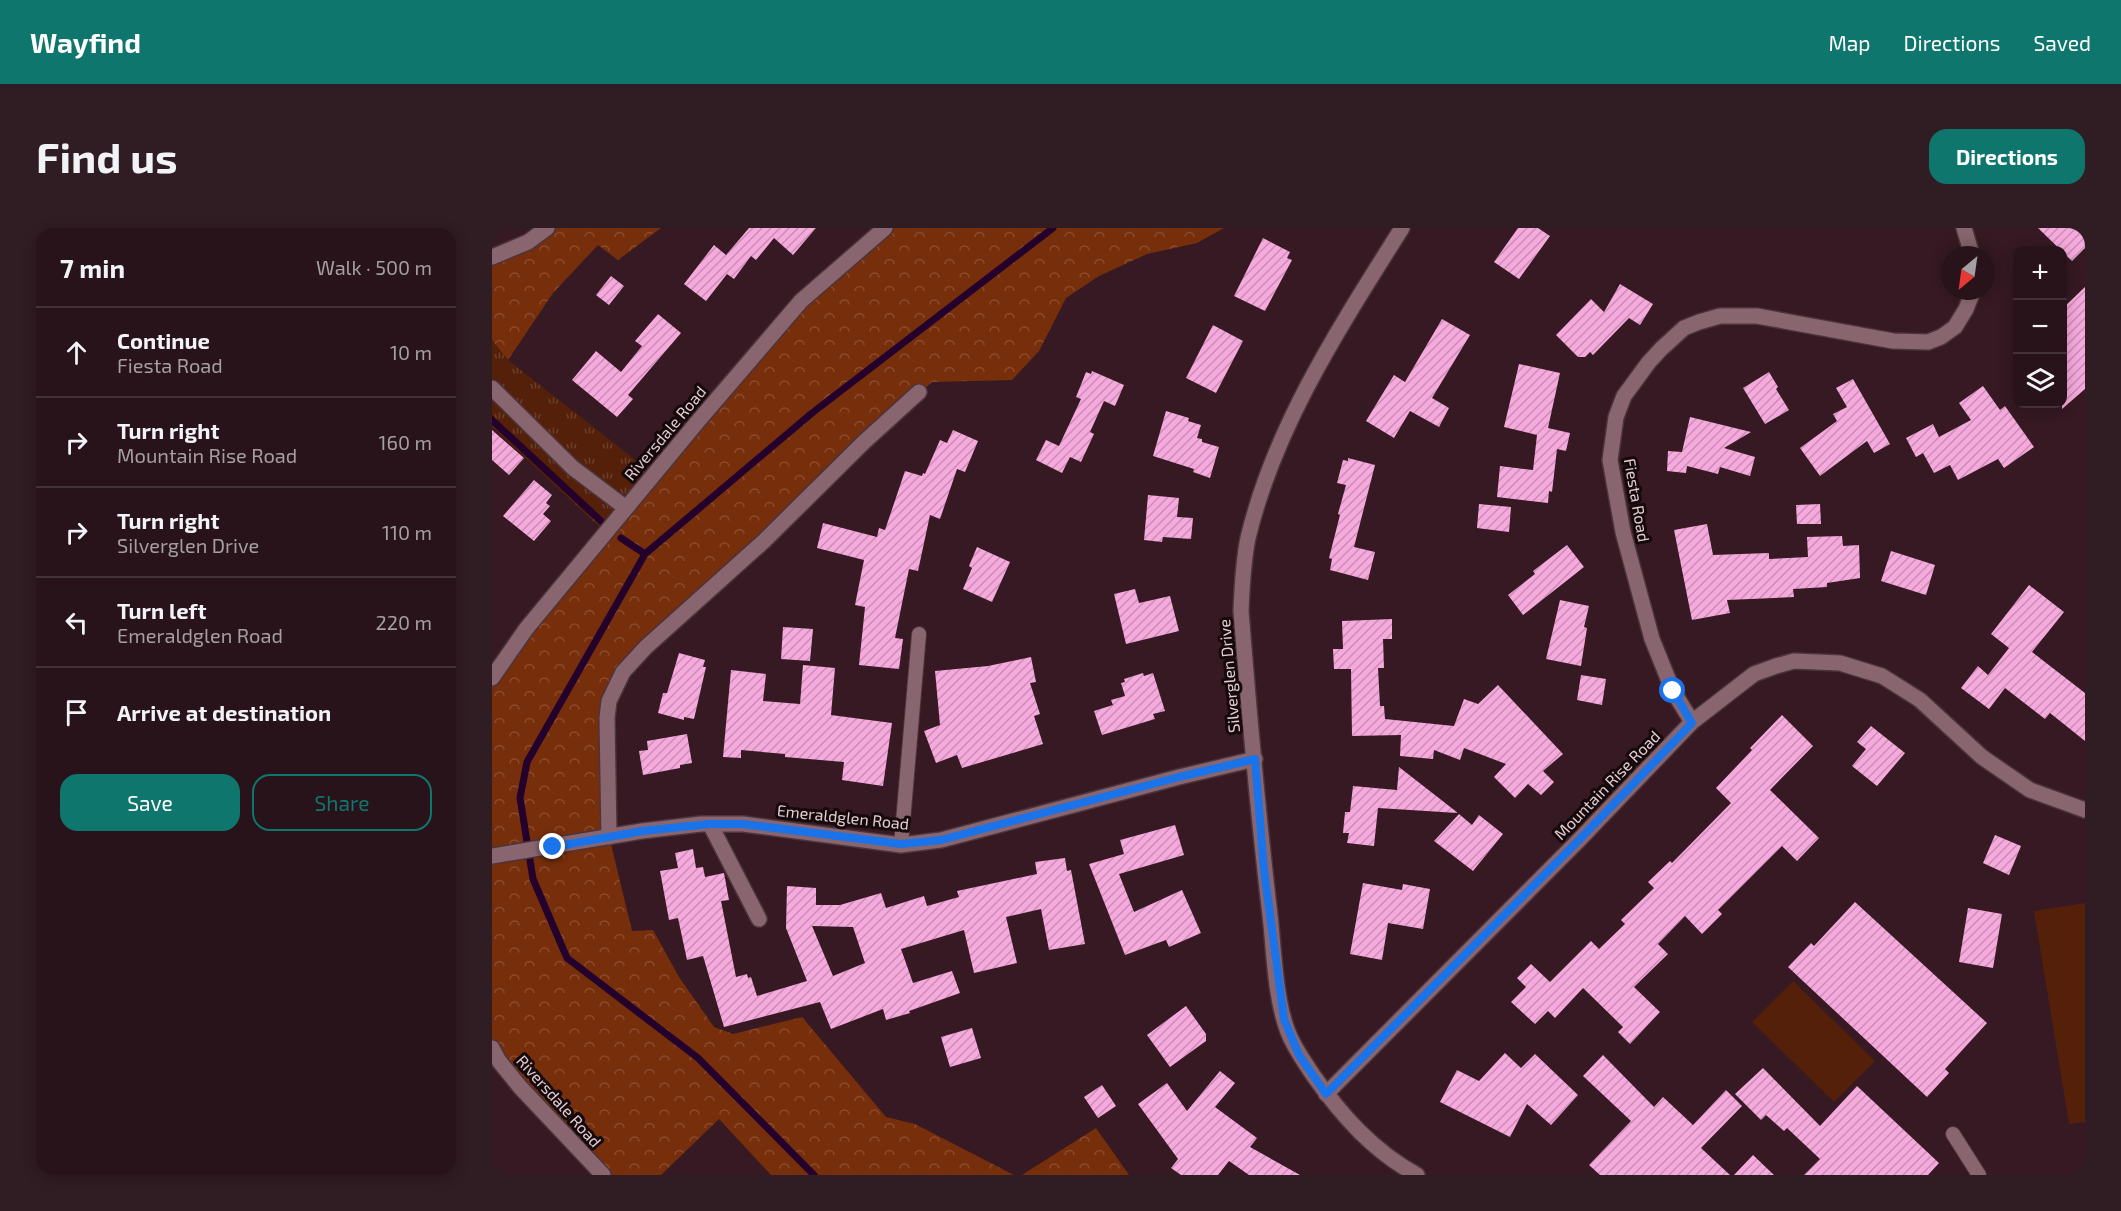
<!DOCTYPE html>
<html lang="en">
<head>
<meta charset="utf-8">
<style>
	body { margin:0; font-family:"Exo 2",sans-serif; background:#301c23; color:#f1f3f6 }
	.controls { position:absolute; right:18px; top:18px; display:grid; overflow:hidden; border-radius:12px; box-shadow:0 3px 15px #0003 }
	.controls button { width:54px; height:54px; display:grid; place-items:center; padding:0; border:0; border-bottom:2px solid #443239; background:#28131a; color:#f1f3f6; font:30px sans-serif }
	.compass { position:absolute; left:1449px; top:18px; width:54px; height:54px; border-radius:50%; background:#28131a; box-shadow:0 3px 15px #0003; rotate:209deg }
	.stop { position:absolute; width:18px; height:18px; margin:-14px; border:4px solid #1a73e8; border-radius:50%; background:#fff }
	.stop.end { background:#1a73e8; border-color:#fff; box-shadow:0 2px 6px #0008 }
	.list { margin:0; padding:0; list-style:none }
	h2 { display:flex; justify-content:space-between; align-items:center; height:78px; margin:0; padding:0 24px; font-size:26px }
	h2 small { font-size:20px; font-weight:400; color:#a59ea2 }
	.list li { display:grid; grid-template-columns:39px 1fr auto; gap:18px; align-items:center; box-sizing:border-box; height:90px; padding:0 24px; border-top:2px solid #443239 }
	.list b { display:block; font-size:22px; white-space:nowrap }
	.list p { margin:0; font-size:20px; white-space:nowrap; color:#a59ea2 }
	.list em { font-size:20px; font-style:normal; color:#a59ea2 }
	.actions { display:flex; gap:12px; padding:18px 24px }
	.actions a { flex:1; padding:14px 0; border:2px solid #0f766e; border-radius:18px; text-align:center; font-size:21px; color:#0f766e }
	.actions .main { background:#0f766e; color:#fff }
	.icon { flex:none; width:33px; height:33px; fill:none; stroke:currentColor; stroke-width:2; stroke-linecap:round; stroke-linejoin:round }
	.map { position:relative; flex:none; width:1593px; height:947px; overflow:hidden; border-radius:18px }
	header { display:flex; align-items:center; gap:36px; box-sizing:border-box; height:84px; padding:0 30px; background:#0f766e; color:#fff }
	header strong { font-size:28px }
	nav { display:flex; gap:33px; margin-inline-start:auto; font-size:21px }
	.intro { display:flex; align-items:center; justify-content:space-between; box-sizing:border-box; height:144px; padding:0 36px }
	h1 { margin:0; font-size:42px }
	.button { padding:15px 27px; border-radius:18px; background:#0f766e; color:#fff; font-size:21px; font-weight:700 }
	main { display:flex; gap:36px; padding:0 36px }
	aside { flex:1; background:#28131a; border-radius:18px; box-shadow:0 3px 15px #0003 }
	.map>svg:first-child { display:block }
	.grass { fill:url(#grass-tufts) }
	.forest { fill:url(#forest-crowns) }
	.garden { fill:#542009 }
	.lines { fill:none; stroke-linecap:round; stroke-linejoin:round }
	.stream { stroke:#23012c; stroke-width:7 }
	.building { fill:url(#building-hatch); fill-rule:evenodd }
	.service-casing { stroke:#4c343c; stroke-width:16 }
	.minor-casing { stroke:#4c343c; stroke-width:18 }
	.tertiary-casing { stroke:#4c343c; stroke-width:18 }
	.service { stroke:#89666f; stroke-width:14 }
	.minor { stroke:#89666f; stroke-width:15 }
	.tertiary { stroke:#89666f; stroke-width:15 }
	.route { stroke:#1a73e8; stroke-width:8 }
	.labels { text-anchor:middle; stroke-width:6; stroke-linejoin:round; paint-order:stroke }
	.street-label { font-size:16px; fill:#e3ced4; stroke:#15090c }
</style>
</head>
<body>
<header>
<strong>Wayfind</strong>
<nav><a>Map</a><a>Directions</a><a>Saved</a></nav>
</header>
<div class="intro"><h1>Find us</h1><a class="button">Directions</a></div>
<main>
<aside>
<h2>7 min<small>Walk · 500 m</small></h2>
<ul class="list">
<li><svg class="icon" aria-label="ahead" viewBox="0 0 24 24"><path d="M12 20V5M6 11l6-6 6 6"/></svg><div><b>Continue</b><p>Fiesta Road</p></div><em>10 m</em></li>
<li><svg class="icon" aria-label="right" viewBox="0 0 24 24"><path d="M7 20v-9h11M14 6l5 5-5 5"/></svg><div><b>Turn right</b><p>Mountain Rise Road</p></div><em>160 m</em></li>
<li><svg class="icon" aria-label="right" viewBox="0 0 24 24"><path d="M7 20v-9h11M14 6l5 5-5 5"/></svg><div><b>Turn right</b><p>Silverglen Drive</p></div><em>110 m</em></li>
<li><svg class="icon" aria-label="left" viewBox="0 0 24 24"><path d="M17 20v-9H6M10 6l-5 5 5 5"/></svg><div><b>Turn left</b><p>Emeraldglen Road</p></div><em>220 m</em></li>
<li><svg class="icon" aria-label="arrive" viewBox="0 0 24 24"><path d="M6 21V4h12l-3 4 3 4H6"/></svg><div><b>Arrive at destination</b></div></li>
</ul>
<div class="actions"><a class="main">Save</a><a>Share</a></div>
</aside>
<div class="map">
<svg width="1593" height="947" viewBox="0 0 1593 947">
	<defs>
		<pattern id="grass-tufts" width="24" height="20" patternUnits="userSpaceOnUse" patternTransform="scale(1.5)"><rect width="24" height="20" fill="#542009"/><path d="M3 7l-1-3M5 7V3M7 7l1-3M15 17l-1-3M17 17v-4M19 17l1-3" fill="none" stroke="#6c3f2c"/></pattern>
		<pattern id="forest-crowns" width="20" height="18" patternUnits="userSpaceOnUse" patternTransform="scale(1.5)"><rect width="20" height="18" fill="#772e0b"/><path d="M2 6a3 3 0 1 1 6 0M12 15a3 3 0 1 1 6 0" fill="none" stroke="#8a4b2e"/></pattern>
		<pattern id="building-hatch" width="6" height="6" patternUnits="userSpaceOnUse" patternTransform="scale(1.5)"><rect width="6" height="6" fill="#f6a9dd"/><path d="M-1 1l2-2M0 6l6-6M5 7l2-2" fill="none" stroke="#ca8eb6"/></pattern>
	</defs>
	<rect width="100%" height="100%" fill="#361922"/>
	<path class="grass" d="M0,112L16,132L160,245L112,303L0,199Z"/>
	<path class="forest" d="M48,0H169L126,32L106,17L61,65L16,132L0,112V35Z
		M388,0H732L705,15L655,26L607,48L574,70L547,123L520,152L440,154L371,217L123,460L117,608L140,703L161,702L187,749L222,799L241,806L310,789L394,889L423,896L522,947H279L227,891L169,947H114L0,816V452L205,190Z
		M604,900L637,947H530Z"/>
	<path class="garden" d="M1593,675V894L1577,896L1542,683Z
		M1301,753L1383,833L1342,874L1260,794Z"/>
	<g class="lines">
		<path class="stream" d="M0,192L109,293
			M129,310L153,326
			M322,947L206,830L75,730L41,651L28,570L35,534L153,326L320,185L561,0"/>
	</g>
	<path class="building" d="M257,0H324L301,27L282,10L264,32L259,28L242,51L235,46L214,73L192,56L222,17L234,27Z
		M1026,0H1046L1058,8L1027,51L1002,34Z
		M1546,0H1593V20L1580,33Z
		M771,10L798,24L795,30L800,32L773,83L742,68Z
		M119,48L132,58L117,77L104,67Z
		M1128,56L1161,76L1148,97L1137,90L1101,127L1098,124L1093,129H1086L1064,107L1099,71L1112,84Z
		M1593,59V161L1570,181V81Z
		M166,86L189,105L136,167L141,171L125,189L80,152L104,123L129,144L150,118L143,113Z
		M950,91L978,107L940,170L957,180L947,199L918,183L902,210L874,193L902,147L913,154Z
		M721,97L751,113L724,165L694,150Z
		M1027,136L1068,145L1056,200L1078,205L1074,223L1065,221L1060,264L1057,263L1056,275L1005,269L1008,238L1041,242L1045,207L1012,199Z
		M600,143L632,157L623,178L612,173L598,204L602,206L589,234L578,229L570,245L544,232L554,212L567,218L589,171L584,169L594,144L599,146Z
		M1277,144L1286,159L1284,161L1297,182L1273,196L1251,160Z
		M1361,151L1398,216L1382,225L1375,213L1328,248L1308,220L1345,193L1341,186L1355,179L1344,160Z
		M1491,158L1508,182L1513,178L1542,219L1512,240L1506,231L1466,252L1458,237L1442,245L1431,225L1424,229L1414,210L1441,196L1447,209L1479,192L1467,175Z
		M674,183L697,190L696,193L709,197L705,210L710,211V214L727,219L718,250L701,244L702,241L661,228Z
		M1198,189L1259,204L1232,220L1263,229L1258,248L1228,239L1226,246L1195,238L1194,245L1175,243L1176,223L1190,224Z
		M0,202L32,230L17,247L0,232Z
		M461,202L486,213L473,244L465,241L448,291L438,287L426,343L417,341L403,410L411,411L407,441L367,437L373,379L363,377L372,332L325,320L331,295L385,309L387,300L393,302L413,243L430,248L431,245L433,246L448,212L455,215Z
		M856,230L883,237L862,319L883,324L876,352L838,342L840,331L837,330L848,287L846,286L854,257L845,255L851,232L856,233Z
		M42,252L60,267L54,275L58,278L51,286L59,293L42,313L11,288Z
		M656,267L687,270L685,289L701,290L699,311L671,309L670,314L652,312Z
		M987,276L1019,279L1017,304L985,300Z
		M1328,276L1329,296H1305L1304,277Z
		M1215,296L1221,327L1277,325V331L1316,329L1315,309L1350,308L1351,318L1367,317L1368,350L1335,355V359L1301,361L1302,369L1235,372L1238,385L1200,392L1182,302Z
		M1075,317L1092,339L1031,387L1016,367L1043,346L1041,343Z
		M485,319L518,334L500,374L471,361L480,340L477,338Z
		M1399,323L1443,337L1434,367L1389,353Z
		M1537,357L1572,384L1540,424L1593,465V513L1558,485L1553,491L1513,460L1497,481L1469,460L1486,438L1496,447L1517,420L1499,406Z
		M643,361L647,375L678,368L687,403L634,416L622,366Z
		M1068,372L1097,378L1092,399L1095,400L1089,438L1054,431Z
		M900,391V411H891L892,440H886L888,478H892L893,491L962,498L972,471L986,476L1006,457L1071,526L1051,543L1062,554L1049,567L1036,556L1023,570L1002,549L1014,536L972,520L968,532L942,522L941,531L908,528L909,507L860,508L859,441H842L841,421H851L850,393Z
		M291,399L321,401L318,433L289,431Z
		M187,425L213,432L211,439H214L202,491L192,489V492L166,485L171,465H175Z
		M539,429L544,454L538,455L548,486L542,488L551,516L470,540L465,527L444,535L432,503L448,497L443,443L496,438Z
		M311,437L343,440L339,487L400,495L391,558L350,552L352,534L293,529V526L249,522V530L231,529L239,442L274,446L271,473L308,476Z
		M651,445L652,448L661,445L673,483L661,486L663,491L610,507L602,483L621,477L619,472L633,468L629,455L633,454L632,451Z
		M1089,447L1114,451L1110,477L1085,472Z
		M1290,487L1321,518L1278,562L1327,610L1305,633L1290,618L1226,682L1230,686L1210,706L1193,688L1166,716L1176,726L1142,759L1168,784L1138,816L1126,804L1131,799L1091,760L1063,790L1056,783L1043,796L1019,774L1034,759L1025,750L1039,736L1058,754L1099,713L1107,721L1133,696L1129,692L1162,660L1156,654L1178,633L1180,635L1239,575L1224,560L1260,522L1258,520Z
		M1379,498L1413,525L1385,558L1360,538L1374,521L1365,514Z
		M195,506L200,535L188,537V540L151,547L147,523L156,522L155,513Z
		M907,539L966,585L886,580L882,618L855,615L857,605H851L853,584H858L861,558L905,562Z
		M967,586L980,597L987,587L1011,606L981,643L942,613Z
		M683,597L692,627L627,646L642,684L690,662L709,705L677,719L674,712L633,727L597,636L632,626L628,612Z
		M1503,607L1529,618L1517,647L1491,635Z
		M201,621L204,640L211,639L213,649L232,645L237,672L229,673L244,749L255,746L256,750L259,749L265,768L315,753L294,700L295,658L324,660V677H348L389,665L394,680L432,668L435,678L467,669L465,663L545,646L543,634L573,630L575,643L579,642L593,716L557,722L549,681L514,689L525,735L482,745L472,702L409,721L421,755L460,743L468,765L417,783L418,785L394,792L391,781L339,801L328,774L232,799L211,728L195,732L186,690L177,692L168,643L186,640L183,625ZM320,698L361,699L373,735L341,748Z
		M871,655L910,662L911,656L938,661L931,701L896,695L890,732L858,726Z
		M1363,674L1495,795L1453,841L1457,845L1435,869L1296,739L1319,715L1322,718Z
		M1476,680L1510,686L1501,740L1467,734Z
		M694,778L714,806V813L678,839L655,807Z
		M480,800L489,830L458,839L449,809Z
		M1013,825L1029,840L1043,826L1086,867L1059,897L1035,876L1018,909L948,874L965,842L987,853Z
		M1111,827L1162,879L1171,869L1201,897L1234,862L1250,878L1209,920L1238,947H1108L1097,937L1139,893L1091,848Z
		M1271,840L1328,898L1365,858L1447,935L1436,947H1312L1328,931L1295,900L1292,903L1274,887L1269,892L1243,866Z
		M728,843L743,855L723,879L765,910L758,919L808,947H757L737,933L726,947H689L679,940L686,931L646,876L675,855L695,883Z
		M610,857L624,878L606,890L592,869Z
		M1261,927L1282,947H1242Z"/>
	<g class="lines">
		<defs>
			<path id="service" d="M409,617L427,406
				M1461,906L1487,947"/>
			<path id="minor" d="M1472,0L1480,27
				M0,29L36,14L55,0
				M0,160L81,240L134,280
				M0,450L34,401L207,192L309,73L393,0
				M1200,494L1181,463L1160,411L1131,304L1118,232L1124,189L1132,168L1157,134L1169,121L1192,100L1207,94L1228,88H1265L1401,113L1436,114L1449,109L1463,99L1474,81L1481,63
				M218,596L267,691
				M117,609L115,490L117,473L131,444L154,419L272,313L372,214L427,164
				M0,628L150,603L209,596H251L409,617L449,612L687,549L763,531
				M0,820L7,833L28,859L111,947
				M834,866L1087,612L1200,494L1262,446L1284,438L1302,433L1348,435L1390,448L1428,472L1490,529L1538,562L1593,582"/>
			<path id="tertiary" d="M910,0C849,97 783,197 756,310C751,334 750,358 749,383C757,484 766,586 778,687C782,722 783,771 796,804C802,820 812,833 821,847C850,888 881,923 925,947"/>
		</defs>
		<use href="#service" class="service-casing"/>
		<use href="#minor" class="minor-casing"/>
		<use href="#tertiary" class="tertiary-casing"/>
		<use href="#service" class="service"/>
		<use href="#minor" class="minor"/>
		<use href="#tertiary" class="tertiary"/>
	</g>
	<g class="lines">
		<path class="route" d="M61,619L150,603L218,596H251L409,616L449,612L687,549L763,531L772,642L792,791L807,827L834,866L1087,612L1200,495L1181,463"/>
	</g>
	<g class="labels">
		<g class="street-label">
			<text transform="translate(173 205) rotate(-50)" y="6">Riversdale Road</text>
			<text transform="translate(1145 272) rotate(80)" y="6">Fiesta Road</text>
			<text transform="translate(737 448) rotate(-95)" y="6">Silverglen Drive</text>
			<text transform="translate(1115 557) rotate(-46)" y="6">Mountain Rise Road</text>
			<text transform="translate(351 589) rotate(6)" y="6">Emeraldglen Road</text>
			<text transform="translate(67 873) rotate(48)" y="6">Riversdale Road</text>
		</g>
	</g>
</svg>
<div class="controls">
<button>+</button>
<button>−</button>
<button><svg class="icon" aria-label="layers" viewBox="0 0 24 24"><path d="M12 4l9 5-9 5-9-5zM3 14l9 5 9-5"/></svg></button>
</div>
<svg class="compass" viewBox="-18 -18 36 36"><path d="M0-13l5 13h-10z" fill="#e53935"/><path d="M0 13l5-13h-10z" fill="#a59ea2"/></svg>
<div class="stop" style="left:1181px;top:463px"></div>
<div class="stop end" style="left:61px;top:619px"></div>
</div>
</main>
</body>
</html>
